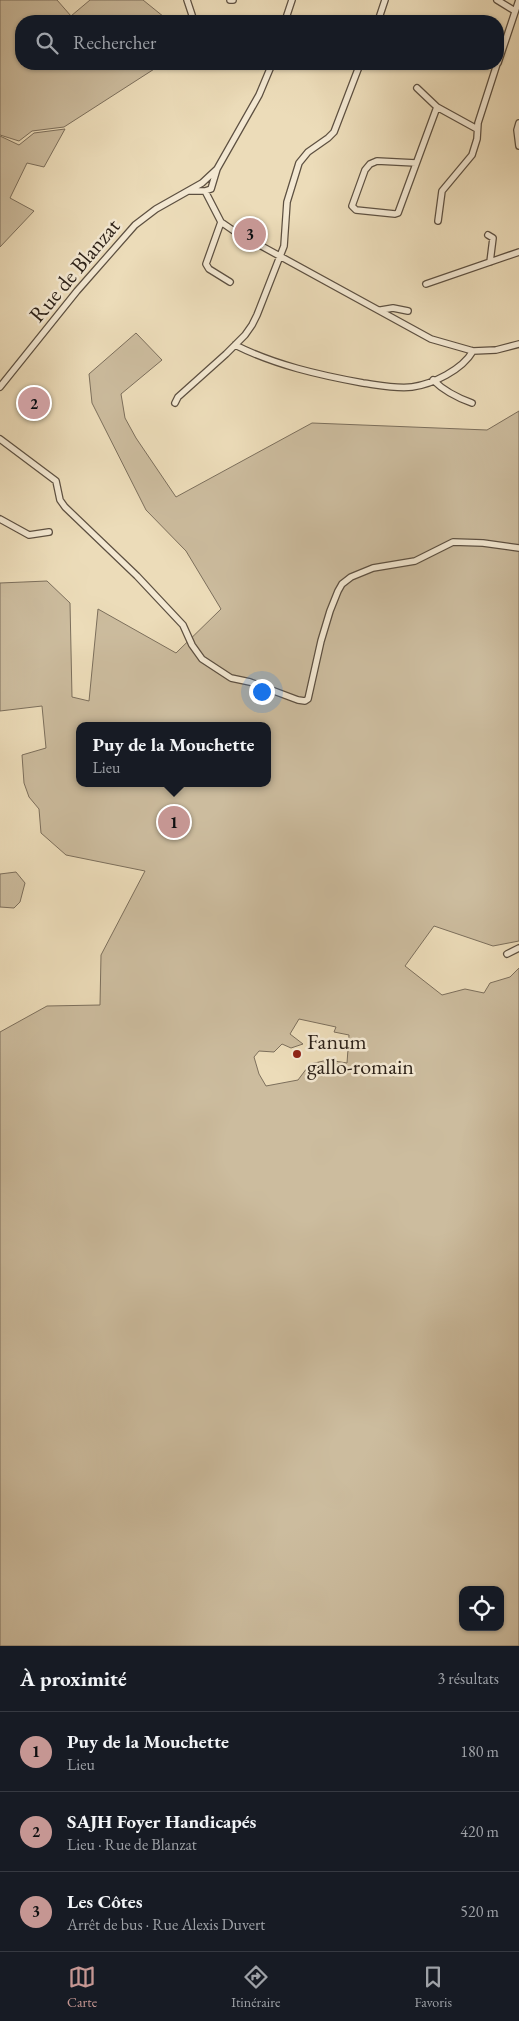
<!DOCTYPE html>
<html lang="fr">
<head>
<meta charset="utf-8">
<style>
	body { margin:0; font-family:"EB Garamond",serif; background:#242831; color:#f1f3f6 }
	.controls { position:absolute; right:15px; bottom:15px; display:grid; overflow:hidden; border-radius:10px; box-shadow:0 1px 4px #0004 }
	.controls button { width:45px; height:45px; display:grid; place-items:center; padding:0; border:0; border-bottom:1px solid #363941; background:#171b24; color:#f1f3f6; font:25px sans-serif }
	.you { position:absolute; left:261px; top:691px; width:18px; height:18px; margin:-12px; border:4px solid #fff; border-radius:50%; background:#1a73e8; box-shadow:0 0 0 8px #1a73e833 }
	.badge { display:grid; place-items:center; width:32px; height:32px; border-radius:50%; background:#c59692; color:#111; font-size:16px; font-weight:700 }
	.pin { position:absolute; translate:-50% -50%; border:2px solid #fff; box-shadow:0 1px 5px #0006 }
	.popup { position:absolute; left:76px; top:722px; width:195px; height:65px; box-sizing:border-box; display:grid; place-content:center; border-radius:10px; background:#171b24; filter:drop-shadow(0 1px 4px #0005); font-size:16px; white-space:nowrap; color:#9ea1a6 }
	.popup b { font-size:19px; color:#f1f3f6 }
	.popup::after { content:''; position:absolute; left:50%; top:100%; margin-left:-10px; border:10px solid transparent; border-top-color:#171b24 }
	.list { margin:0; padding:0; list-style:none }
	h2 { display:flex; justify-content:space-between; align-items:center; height:65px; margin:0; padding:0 20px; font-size:21px }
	h2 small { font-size:16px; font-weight:400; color:#9ea1a6 }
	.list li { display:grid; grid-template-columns:32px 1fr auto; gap:15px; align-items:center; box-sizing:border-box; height:80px; padding:0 20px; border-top:1px solid #363941 }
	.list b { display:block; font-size:19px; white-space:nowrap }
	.list p { margin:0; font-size:16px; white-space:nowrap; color:#9ea1a6 }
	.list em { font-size:16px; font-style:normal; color:#9ea1a6 }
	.icon { flex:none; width:28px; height:28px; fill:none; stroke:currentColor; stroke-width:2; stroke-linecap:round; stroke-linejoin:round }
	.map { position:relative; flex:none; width:519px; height:1646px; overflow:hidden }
	.search { position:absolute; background:#171b24; box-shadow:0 1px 4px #0004; left:15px; right:15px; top:15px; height:55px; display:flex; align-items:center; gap:12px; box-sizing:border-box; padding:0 18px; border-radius:20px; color:#9ea1a6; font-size:19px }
	.sheet { height:305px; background:#171b24 }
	nav { display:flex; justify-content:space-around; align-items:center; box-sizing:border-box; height:70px; border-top:1px solid #363941; background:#171b24; font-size:14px; color:#9ea1a6 }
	nav a { display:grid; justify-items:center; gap:2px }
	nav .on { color:#c59692 }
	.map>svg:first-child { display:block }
	.green { fill:#ccbc9e; stroke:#7c6f5c; fill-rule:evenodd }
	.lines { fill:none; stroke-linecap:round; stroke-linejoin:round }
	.minor-casing { stroke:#5d5041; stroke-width:8 }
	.minor { stroke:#f3e8d2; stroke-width:5.5 }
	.poi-dot { fill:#8f2418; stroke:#f3e8d2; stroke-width:2 }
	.labels { text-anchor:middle; stroke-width:5; stroke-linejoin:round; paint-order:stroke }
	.street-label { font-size:22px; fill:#2d2219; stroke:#f3e8d2 }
	.poi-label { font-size:22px; fill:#2d2219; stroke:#f3e8d2; text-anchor:start }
</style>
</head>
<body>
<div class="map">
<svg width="519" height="1646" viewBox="0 0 519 1646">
	<rect width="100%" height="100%" fill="#ecdcb9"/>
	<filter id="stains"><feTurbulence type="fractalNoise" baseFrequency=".004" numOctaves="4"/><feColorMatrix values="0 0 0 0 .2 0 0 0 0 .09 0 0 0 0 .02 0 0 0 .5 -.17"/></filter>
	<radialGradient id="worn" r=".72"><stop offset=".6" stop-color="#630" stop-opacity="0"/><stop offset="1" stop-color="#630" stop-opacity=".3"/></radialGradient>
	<path class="green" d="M0,0H57L71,16L90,0H143L169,21H21V64H162L64,127L32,131L19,141L0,135Z
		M65,129L44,167L27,163L10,198L34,211L0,247V136L19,145L34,133Z
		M136,333L162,360L121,394L125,418L136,438L176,497L312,423L487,430L519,411V941L493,946L434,926L405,966L442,995L465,989L484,993L490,983L510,977L519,968V1646H0V1032L47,1006L100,1005L101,955L145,871L66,855L41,833L39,809L29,797L24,783L22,755L46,748L42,706L0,711V583L47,581L70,603L72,697L89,701L98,609L176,653L221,609L186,551L146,510L92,403L89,374ZM80,726H268V783H80ZM299,1019L336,1027L334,1032L349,1035L347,1063L328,1060L310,1064L298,1080L266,1086L259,1074L254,1057L259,1051L274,1052L282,1044L291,1048L303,1044L290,1034ZM463,1590H500V1627H463Z
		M16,872L25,883L20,902L14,908L0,907V874Z"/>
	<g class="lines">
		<defs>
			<path id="minor" d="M187,0L194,21
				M230,0H233
				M497,0L515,11
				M285,21L292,0
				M378,21L385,0
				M498,63L519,0
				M417,88L437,107L477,129
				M519,123L517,130L519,146
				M416,163L377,161L370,164L365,170L352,206L356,210L395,214L398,213L437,107
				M188,191H205L221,222L234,231L431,339L473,351L496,350L519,344
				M205,191L211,189L217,169L259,95L272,64
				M438,221L442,191L472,155L477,139L478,123L497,64
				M221,222L206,264L209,269L230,282
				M488,235L493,238L490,262
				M426,284L519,252
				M381,310L393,308L408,311
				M235,345C275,365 319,375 363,383C378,385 396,389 412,387C433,384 462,370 473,351
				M433,380C445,392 458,398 472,403
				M0,387L77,291L135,225L156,209L202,183L217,169
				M175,403L178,397L226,354L245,335L252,325L257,315L284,246L287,202L299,163L308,152L328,138L334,132L360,64
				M0,439L56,481L60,500L65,507L137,576L183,625L192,645L202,659L231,678L250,682L298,700L305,701L308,699L321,641L330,611L338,591L342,584L351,577L373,568L415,561L453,542L483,543L519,548
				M0,519L29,535L49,532
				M507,954L519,948"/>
		</defs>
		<use href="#minor" class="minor-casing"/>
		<use href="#minor" class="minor"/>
	</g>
	<circle class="poi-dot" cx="297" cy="1054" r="5"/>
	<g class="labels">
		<g class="street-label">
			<text transform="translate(74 270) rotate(-50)" y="8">Rue de Blanzat</text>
		</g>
		<g class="poi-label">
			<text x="307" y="1049">Fanum<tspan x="307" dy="25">gallo-romain</tspan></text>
		</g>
	</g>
	<rect width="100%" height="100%" filter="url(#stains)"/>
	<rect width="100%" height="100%" fill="url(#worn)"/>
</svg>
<div class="controls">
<button><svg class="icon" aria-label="locate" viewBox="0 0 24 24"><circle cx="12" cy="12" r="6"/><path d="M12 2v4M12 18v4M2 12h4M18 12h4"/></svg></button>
</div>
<div class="you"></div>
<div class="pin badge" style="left:174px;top:822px">1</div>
<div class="popup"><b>Puy de la Mouchette</b>Lieu</div>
<div class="pin badge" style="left:34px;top:403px">2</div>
<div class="pin badge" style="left:250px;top:234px">3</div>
<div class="search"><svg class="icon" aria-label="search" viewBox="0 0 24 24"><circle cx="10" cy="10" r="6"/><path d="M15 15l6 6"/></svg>Rechercher</div>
</div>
<section class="sheet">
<h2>À proximité<small>3 résultats</small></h2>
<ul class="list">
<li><span class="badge">1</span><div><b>Puy de la Mouchette</b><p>Lieu</p></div><em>180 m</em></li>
<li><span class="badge">2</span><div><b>SAJH Foyer Handicapés</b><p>Lieu · Rue de Blanzat</p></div><em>420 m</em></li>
<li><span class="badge">3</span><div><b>Les Côtes</b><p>Arrêt de bus · Rue Alexis Duvert</p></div><em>520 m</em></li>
</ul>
</section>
<nav>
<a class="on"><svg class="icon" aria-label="map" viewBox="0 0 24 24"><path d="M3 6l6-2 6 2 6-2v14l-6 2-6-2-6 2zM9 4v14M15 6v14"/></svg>Carte</a>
<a><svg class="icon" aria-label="directions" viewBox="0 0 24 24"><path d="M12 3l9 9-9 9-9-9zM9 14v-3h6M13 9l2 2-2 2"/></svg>Itinéraire</a>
<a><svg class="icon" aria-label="saved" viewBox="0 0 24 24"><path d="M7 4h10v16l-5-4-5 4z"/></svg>Favoris</a>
</nav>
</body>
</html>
